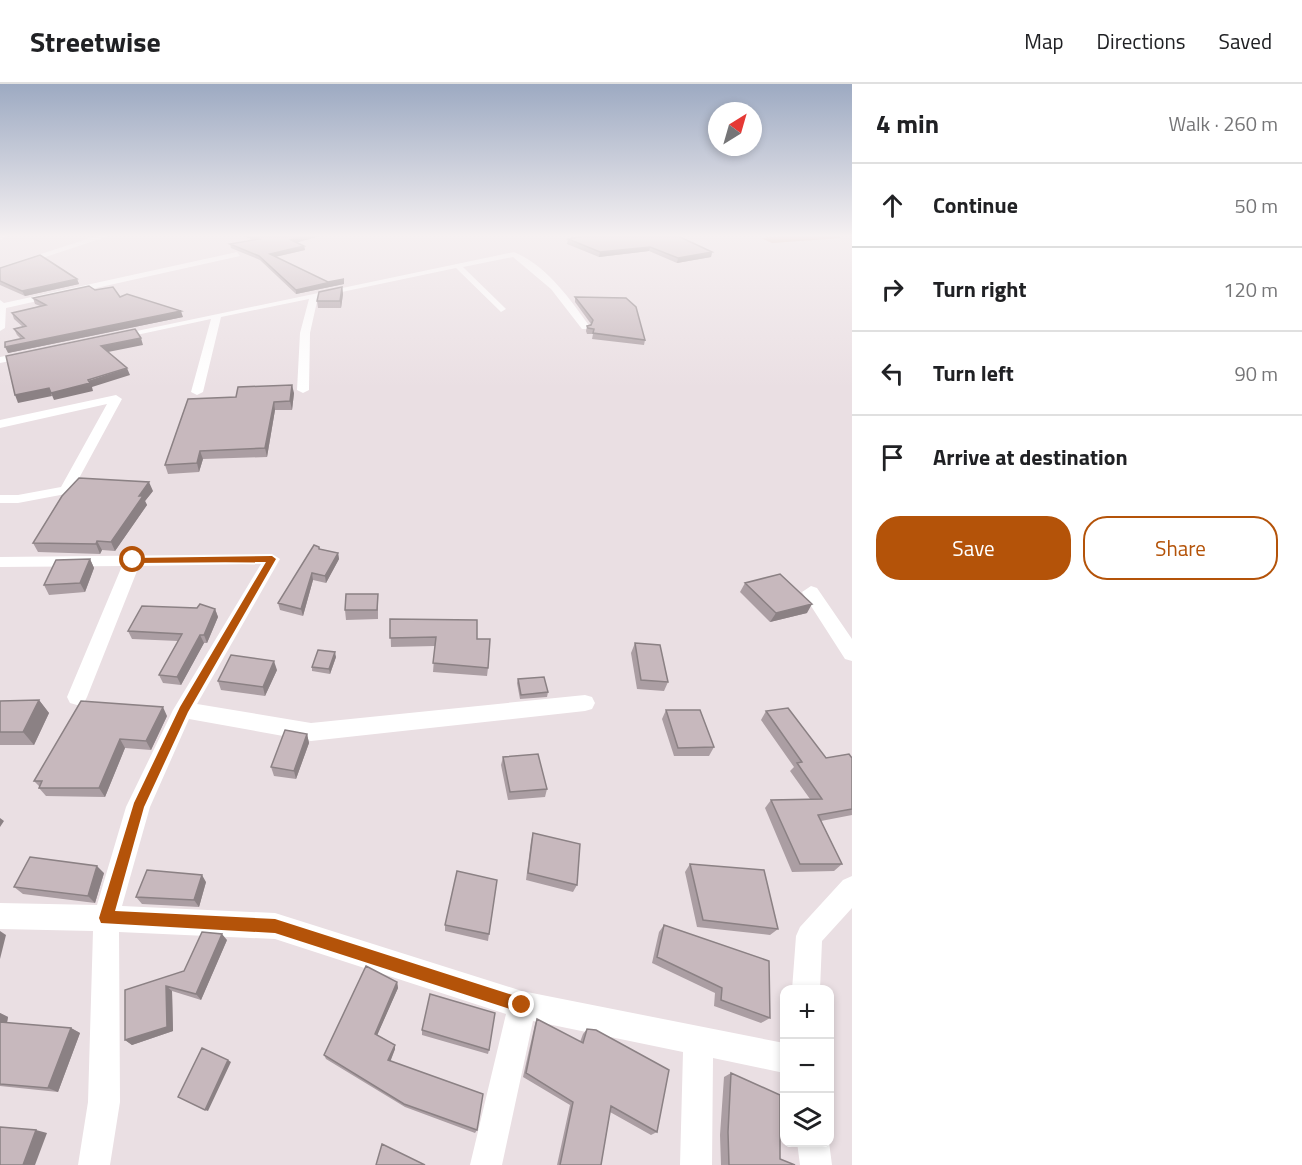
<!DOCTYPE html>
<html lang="en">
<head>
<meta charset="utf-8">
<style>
	body { margin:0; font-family:"Titillium Web",sans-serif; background:#f6f6f6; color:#202124 }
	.controls { position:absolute; right:18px; bottom:18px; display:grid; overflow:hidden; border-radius:12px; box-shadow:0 3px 9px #0003 }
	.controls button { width:54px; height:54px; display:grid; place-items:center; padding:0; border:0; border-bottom:2px solid #e0e0e0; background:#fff; color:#202124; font:30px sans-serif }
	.compass { position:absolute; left:708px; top:18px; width:54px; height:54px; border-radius:50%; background:#fff; box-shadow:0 3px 9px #0003; rotate:37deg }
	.stop { position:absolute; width:18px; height:18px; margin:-14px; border:4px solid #b45309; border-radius:50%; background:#fff }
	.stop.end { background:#b45309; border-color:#fff; box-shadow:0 2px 6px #0008 }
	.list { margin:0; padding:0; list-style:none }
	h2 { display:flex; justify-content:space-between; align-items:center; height:78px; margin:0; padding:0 24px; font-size:26px }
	h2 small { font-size:20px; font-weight:400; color:#757577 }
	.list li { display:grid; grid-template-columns:39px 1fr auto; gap:18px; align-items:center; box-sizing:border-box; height:84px; padding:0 24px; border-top:2px solid #e0e0e0 }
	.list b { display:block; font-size:22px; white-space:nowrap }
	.list em { font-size:20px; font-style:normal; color:#757577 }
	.actions { display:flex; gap:12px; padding:18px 24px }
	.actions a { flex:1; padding:14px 0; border:2px solid #b45309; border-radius:24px; text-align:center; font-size:21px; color:#b45309 }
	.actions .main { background:#b45309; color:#fff }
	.icon { flex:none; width:33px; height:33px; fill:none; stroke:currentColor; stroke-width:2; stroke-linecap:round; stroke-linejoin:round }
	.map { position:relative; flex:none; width:852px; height:1081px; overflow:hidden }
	header { display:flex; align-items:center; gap:36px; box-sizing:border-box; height:84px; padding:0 30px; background:#fff; border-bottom:2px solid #e0e0e0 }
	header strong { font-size:28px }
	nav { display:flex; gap:33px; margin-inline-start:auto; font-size:21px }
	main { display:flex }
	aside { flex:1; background:#fff }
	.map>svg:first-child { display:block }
	.water { fill:#cd9a89 }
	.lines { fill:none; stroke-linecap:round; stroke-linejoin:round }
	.minor { fill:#fff; fill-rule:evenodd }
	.wall { fill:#ab9ea3 }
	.shaded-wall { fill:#8b8184 }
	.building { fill:#c7b8bd; stroke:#8b8184; stroke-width:1.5 }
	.route { fill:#b45309 }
</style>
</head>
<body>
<header>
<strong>Streetwise</strong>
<nav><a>Map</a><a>Directions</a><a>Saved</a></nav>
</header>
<main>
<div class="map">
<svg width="852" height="1081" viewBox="0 0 852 1081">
	<rect width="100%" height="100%" fill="#eadfe3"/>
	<path class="water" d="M782,152H838L842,154L772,159L761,154Z"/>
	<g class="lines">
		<path class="minor" d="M0,152H6L0,156Z
			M97,152H109L0,188V183Z
			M237,168L240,172L6,224L5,244L0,247V216L4,219Z
			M514,168C546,181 571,216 590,243L588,245H582L551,205L513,173L463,183L504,223L506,225L501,228L456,184L318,213L310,249L309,306L303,309L297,306L300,249L309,215L221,233L203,308L197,311L191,308L211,235L113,256L108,253Z
			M31,267L35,268V272L0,279V273Z
			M116,311L122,315L71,409L18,419H0V411H18L61,403L107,320L0,344V336Z
			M272,470L280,475L197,620L311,639L585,611L592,613L595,619L592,625L585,627L311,657L189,635L150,723L122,822L275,829L522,907L784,959V989L713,974L712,1081H680L683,968L533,937L502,1081H470L506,930L275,855L119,848L120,1018L110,1081H78L88,1018L93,847L0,845V819L97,821L126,723L173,626L261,480L139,482L87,613L84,619L77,621L70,619L67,613L122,482L0,483V473Z
			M811,502L817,504L852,555V577L845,575L802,508Z
			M852,792V824L822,857L820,906H792L796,852L800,843L843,796Z
			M797,1058H829L832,1081H800Z"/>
	</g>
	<path class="wall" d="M244,152H319L296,159L304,162L305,166L275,173L328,198L344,195V200L296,210L260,176L231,164L230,160L253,156Z
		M568,155L712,168L711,173L677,179L649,167L599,173L567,160Z
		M0,184L77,195L79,200L25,212L0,201Z
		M342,203L343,210L341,224H318L317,217Z
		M95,206L183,233L8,269L21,255L17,251L14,245L23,243L14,235L12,229L40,222L35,220L33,214Z
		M575,213L645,256L644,261L592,255L593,250H587L586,247L587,242L591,240L575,218Z
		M294,309L292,326H275L267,373L203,375L199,388L168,390L165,381L236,313Z
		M153,407L145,417L147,421L115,467L102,466L100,470L38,468L33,459Z
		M319,463L320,465L338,469L339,475L326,499L313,496L303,532L280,526L278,519Z
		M90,475L94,484L85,508L49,511L44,501Z
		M745,499L807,529L770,538L740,508Z
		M378,510V535L346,536L345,526Z
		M215,525L218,533L207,559H204L181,601L163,599L159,591L178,557L132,555L128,547Z
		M390,535L477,555L488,584L487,592L433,588L435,562L391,563Z
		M635,559L668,598L664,607L637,605L631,569Z
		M336,573L330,590L312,587V583Z
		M277,586L265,612L221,606L218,597Z
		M518,595L548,608L547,613L520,615L517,599Z
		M39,616L49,629L34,661H0V617Z
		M666,626L714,663L709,672H674L662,635Z
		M766,627L826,674H852V731L821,737L842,780L834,787L792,788L765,724L771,716L810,715L790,687L794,683L761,636Z
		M167,632L151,666L125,664L105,713L46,712L39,704V702L34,697Z
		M307,650L309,659L296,695L274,692L271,683Z
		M503,673L547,705L545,713L508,716L501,681Z
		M533,749L577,801L573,808L526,796L531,757Z
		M690,780L778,845L770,851L697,843L685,788Z
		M104,789L95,819L23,810L14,803Z
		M206,798L199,823L142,820L136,813Z
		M445,841L489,850L488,857L445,847Z
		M664,841L770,934L761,939L714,922L715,909L652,879L659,848Z
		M227,856L201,916L172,907L173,947L132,961L125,956V906L184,887Z
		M397,898L398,904L377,951L395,965L390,977L477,1046L475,1049L405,1023L326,975L324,971Z
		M0,929L8,933L7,939L71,944L80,949L58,1008L0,1002Z
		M537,935L580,958L583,950L587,945L657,1048L651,1051L610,1028L601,1081H557L570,1021L523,993L535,940Z
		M422,946L489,966L488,970L422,951Z
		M731,989L780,1075L795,1081H721L720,1051L724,993Z"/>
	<path class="shaded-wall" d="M305,152H319L291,160V156Z
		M304,162L305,166L270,174V170Z
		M650,163L649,167L599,173L600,168Z
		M712,168L711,173L677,179L678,174Z
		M77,195L79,200L25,212L22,207Z
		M344,195V200L296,210V206Z
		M342,203L343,210L341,224L340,217Z
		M181,227L183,233L8,269L5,263Z
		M141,254L143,261L103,269L101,262Z
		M127,284L130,291L92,303L93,307L54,316L51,309Z
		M292,301L294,309L292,326L290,317Z
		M49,304L52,312L18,319L15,311Z
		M274,318L275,326L267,373L265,364Z
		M200,367L203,375L199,388L197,379Z
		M149,398L153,407L145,417L147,421L115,467L111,458L139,412Z
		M97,457L102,466L100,470L96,460Z
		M338,469L339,475L326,499L325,492Z
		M90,475L94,484L85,508L80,499Z
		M312,489L313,496L303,532L301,525Z
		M812,520L807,529L770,538L776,529Z
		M215,525L218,533L207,559L204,551Z
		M200,551L204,559L181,601L177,593Z
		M335,568L336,573L330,590L329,585Z
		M274,577L277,586L265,612L263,603Z
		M39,616L49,629L34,661L23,648Z
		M163,623L167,632L151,666L146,657Z
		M307,650L309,659L296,695L294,687Z
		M120,655L125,664L105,713L99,704Z
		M0,734L4,737L0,743Z
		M97,782L104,789L95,819L88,812Z
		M202,791L206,798L199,823L194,816Z
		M0,847L6,851L0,875Z
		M222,850L227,856L201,916L196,910Z
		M397,898L398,904L376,954L375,950Z
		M166,902L172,907L173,947L132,961L125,956Z
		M0,929L8,933L6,943L0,940Z
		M71,944L80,949L58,1008L48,1004Z
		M395,961V965L389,981L388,976Z
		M228,976L231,978L208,1027L205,1026Z
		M36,1046L47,1049L35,1081H23Z"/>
	<path class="building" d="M253,152H305L291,156L304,162L270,170L328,198L344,195L296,206L259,172L230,160L259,155Z
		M583,152H678L712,168L678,174L650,163L600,168L568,155Z
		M40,171L77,195L22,207L0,197V184Z
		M89,202L95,206L113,203L120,213L127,210L181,227L5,263V258L24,254L14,245L26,242L12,229L46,221L33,214Z
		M342,203L340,217H317L319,208Z
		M575,213L626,214L636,223L645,256L593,249L594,245L588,244L587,242L591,241L593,236Z
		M135,245L141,254L101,262L127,284L88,296L90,299L51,309L49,304L15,311L6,272Z
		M292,301L290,317L274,318L265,364L200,367L197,379L165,381L188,315L236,313L238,303Z
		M79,394L149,398L139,412H143L111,458L97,457L96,460L33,459L62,412Z
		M314,461L319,463V465L338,469L325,492L312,489L301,525L278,519Z
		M90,475L80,499L44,501L56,476Z
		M780,490L812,520L776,529L745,499Z
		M346,510H378L377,526H345Z
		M200,520L215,525L204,551H200L177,593L159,591L182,550L128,547L142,522L197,524Z
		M390,535L477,536V555H490L488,584L433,579L436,553L390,554Z
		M635,559L660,561L668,598L641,596Z
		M318,566L335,568L329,585L312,583Z
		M231,571L274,577L263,603L218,597Z
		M544,593L548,608L521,611L518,595Z
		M39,616L23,648H0V617Z
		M81,617L163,623L146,657L120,655L99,704H39L42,697H34Z
		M788,624L826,674L849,670L852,674V725L818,731L842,780H800L771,716L822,715L797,679L802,678L766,627Z
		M666,626H700L714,663L678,664Z
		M285,646L307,650L294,687L271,683Z
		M538,670L547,705L510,708L503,673Z
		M533,749L580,760L577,801L528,789Z
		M30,773L97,782L88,812L14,803Z
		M690,780L764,786L778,845L703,836Z
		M147,786L202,791L194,816L136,813Z
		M457,787L497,796L489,850L445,841Z
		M664,841L769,877L770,934L721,916L722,904L657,873Z
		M202,848L222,850L196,910L166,902L167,943L125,956V906L184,887Z
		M366,882L397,898L375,950L395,961L388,976L483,1010L477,1046L404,1020L324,971Z
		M430,910L495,929L489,966L422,946Z
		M537,935L583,959L587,945L596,946L669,986L657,1048L611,1022L601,1081H560L573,1018L526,989Z
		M0,938L71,944L48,1004L0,1000Z
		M202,964L228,976L205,1026L178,1013Z
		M731,989L780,1011V1075L795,1081H729L728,1048Z
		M0,1043L36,1046L23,1081H0Z
		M382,1060L425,1081H376Z"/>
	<linearGradient id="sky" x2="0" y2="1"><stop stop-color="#9daac2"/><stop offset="0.5" stop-color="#f6f1f2"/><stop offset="1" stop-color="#f6f1f2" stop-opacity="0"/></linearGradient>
	<rect width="852" height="304" fill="url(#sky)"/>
	<path class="route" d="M272,472L276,475L188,628L144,723L115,827L275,835L522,914L527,916L530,921L527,927L522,929L275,849L101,839L99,834L134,719L180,623L266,478L133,479L129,476L133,474Z"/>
</svg>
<div class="controls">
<button>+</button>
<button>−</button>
<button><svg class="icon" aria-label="layers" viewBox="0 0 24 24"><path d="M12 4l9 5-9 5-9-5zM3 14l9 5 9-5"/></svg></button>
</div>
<svg class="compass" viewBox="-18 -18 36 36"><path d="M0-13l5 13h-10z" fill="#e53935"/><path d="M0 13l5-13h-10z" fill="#757577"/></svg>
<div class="stop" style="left:133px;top:476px"></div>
<div class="stop end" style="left:522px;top:921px"></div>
</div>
<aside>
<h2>4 min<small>Walk · 260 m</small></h2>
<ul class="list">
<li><svg class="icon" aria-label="ahead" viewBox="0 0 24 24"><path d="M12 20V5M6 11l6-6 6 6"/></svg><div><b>Continue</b></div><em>50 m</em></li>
<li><svg class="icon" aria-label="right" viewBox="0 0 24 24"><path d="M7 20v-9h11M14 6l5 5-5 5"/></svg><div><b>Turn right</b></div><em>120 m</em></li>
<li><svg class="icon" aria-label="left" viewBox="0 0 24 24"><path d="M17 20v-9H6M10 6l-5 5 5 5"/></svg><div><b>Turn left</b></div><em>90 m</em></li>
<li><svg class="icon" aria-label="arrive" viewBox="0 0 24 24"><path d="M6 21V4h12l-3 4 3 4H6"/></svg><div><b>Arrive at destination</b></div></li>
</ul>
<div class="actions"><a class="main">Save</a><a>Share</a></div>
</aside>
</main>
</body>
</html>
